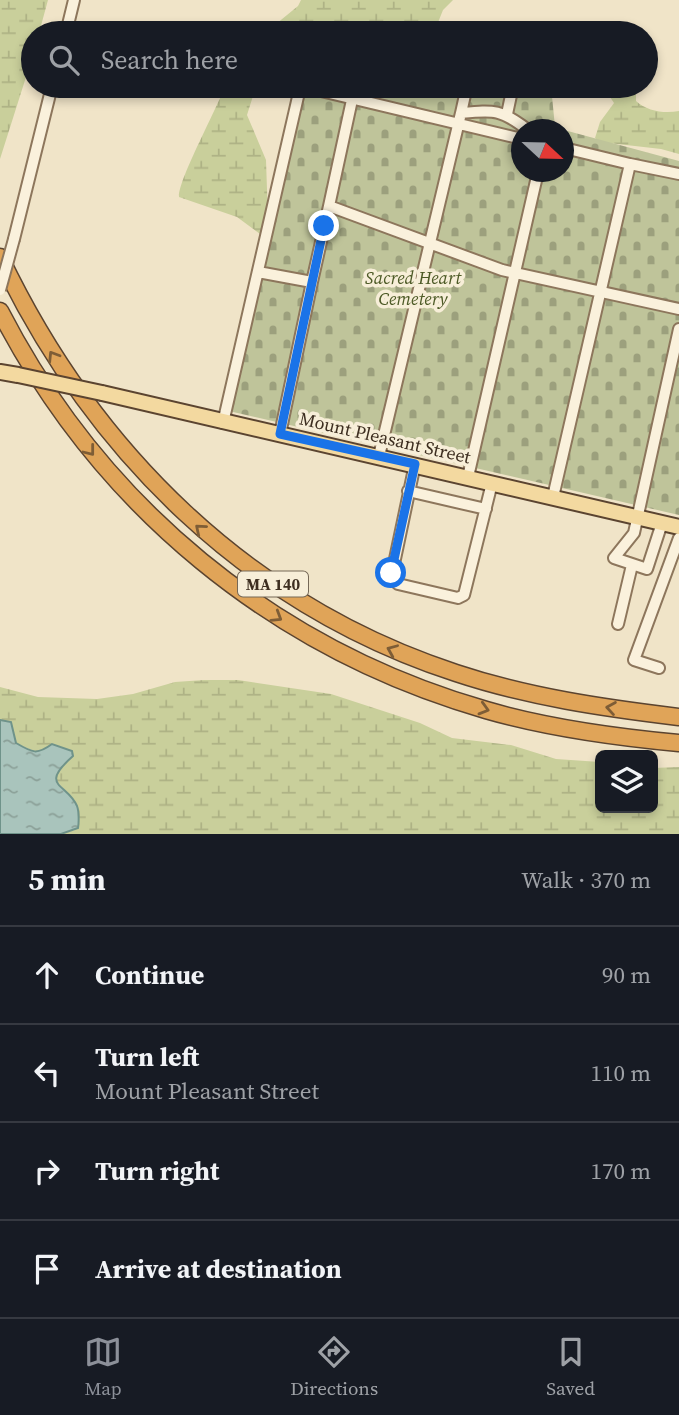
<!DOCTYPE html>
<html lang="en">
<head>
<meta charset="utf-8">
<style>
	body { margin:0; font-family:"Source Serif 4",serif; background:#242831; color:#f1f3f6 }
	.controls { position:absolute; right:21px; bottom:21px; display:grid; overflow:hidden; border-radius:10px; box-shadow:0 4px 10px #0003 }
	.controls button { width:63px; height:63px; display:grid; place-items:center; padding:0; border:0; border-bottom:2px solid #363941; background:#171b24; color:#f1f3f6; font:35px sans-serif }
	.compass { position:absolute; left:511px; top:119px; width:63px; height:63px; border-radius:50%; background:#171b24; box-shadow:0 4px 10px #0003; rotate:112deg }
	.stop { position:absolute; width:21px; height:21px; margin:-16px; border:5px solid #1a73e8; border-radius:50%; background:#fff }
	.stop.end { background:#1a73e8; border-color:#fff; box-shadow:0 2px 7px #0008 }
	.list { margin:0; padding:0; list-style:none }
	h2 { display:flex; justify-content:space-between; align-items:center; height:91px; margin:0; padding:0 28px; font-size:30px }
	h2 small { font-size:23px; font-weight:400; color:#9ea1a6 }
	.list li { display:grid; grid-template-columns:46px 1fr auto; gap:21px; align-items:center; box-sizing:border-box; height:98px; padding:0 28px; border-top:2px solid #363941 }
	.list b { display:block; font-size:26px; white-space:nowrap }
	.list p { margin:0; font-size:23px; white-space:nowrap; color:#9ea1a6 }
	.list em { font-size:23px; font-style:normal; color:#9ea1a6 }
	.icon { flex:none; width:38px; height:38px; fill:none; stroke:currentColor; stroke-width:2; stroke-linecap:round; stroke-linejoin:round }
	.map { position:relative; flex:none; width:679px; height:834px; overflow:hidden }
	.search { position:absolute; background:#171b24; box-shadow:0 4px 10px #0003; left:21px; right:21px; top:21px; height:77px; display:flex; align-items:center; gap:18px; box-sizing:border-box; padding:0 24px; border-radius:38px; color:#9ea1a6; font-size:26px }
	.sheet { height:483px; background:#171b24 }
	nav { display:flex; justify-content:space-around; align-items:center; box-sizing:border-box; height:98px; border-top:2px solid #363941; background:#171b24; font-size:19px; color:#9ea1a6 }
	nav a { display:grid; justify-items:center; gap:4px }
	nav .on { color:#8c9099 }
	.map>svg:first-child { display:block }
	.wetland { fill:url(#wetland-marsh) }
	.cemetery { fill:url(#cemetery-stones) }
	.water { fill:url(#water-ripples); stroke:#6f938a; stroke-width:2 }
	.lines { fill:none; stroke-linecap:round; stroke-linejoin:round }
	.minor-casing { stroke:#8d765c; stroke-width:14 }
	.major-casing { stroke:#5b4430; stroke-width:18 }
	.highway-casing { stroke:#5b4430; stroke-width:19 }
	.minor { stroke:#faf1dc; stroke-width:10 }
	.major { stroke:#f3d9a0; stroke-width:14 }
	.highway { stroke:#e0a458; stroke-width:16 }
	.minor-bridge-casing { stroke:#8d765c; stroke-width:14; stroke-linecap:butt }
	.major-bridge-casing { stroke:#5b4430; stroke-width:18; stroke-linecap:butt }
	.minor-bridge { stroke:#faf1dc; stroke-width:10 }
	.major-bridge { stroke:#f3d9a0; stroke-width:14 }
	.oneway { stroke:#7e5d36 }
	.route { stroke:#1a73e8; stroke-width:9 }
	.labels { text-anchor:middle; stroke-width:7; stroke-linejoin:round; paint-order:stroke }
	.shield { fill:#f7eed8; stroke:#756857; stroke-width:2 }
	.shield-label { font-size:16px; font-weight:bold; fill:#3d2e20 }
	.park-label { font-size:18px; font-style:italic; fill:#4d5a26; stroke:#f7eed8 }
	.street-label { font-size:18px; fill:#3d2e20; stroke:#f7eed8 }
</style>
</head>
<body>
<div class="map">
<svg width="679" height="834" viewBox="0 0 679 834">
	<defs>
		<pattern id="wetland-marsh" width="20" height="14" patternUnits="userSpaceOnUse" patternTransform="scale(1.75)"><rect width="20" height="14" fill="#c9cf9b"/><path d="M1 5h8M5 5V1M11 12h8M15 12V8" fill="none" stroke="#aeb285"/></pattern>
		<pattern id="cemetery-stones" width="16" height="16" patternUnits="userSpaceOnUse" patternTransform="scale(1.75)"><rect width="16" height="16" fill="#bfc49a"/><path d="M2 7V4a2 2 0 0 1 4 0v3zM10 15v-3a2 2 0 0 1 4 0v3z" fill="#9ca07d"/></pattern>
		<pattern id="water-ripples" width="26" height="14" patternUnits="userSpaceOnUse" patternTransform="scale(1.75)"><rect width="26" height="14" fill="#a9c4bc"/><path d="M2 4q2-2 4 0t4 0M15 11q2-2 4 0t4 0" fill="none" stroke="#8ba098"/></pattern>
	</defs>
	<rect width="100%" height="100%" fill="#f0e4c8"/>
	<path class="wetland" d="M0,0H48L39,33H33V55L0,159Z
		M301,0H453L443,10L437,25L440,28L492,32L541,22L557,26L558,33C495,33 404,41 346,26C329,21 316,17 303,33H265L298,6Z
		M225,86H263L253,96L247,115L266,160L268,219L260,234L237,217L179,197C178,180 217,109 225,86Z
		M588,86H636V101C647,111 664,114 679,111V154L661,149L600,142L595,138L600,122L614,103L610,97L592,93Z
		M204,680H238L331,694L420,723L452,738L511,745L556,759L600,762V808H653V768L679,767V834H61L75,830C74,822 75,809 72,801C62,779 42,784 73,756L70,750L52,744L38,753L16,743L11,722L0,720V687L38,697L97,699L133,694L175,682Z"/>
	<path class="cemetery" d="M295,86H551L555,127L563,129L522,130V172H564V130L679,161V515L220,409Z"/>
	<path class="water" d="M0,720L11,722L16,743C33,753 37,755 52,744L72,751L73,756C38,787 67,783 77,806C79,811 79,823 78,828L61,834H0Z"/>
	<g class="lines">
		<defs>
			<path id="minor" d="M66,33L74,0
				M300,86L522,139
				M355,86L329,206L502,270L679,309
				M461,113L467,86
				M507,114L513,86
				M630,164L679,174
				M14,239L52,86
				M258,272L312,282L280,434
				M312,282L329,206
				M223,423L300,88
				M379,456L461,113C494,110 501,109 528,130
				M415,464L391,578L398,584L458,598L464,595L492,483
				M468,477L538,172
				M408,491L486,509
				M553,497L630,164L564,148
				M662,523L647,569L614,558L634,533L679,329
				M618,624L632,565
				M659,668L634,660L679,538"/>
			<path id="major" d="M0,372L18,375
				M102,393L679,527"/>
			<path id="highway" d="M0,257C93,452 248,605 456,673C528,697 604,708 679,717
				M0,311C101,507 274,649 486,710C548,728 614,737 679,743"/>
		</defs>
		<use href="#minor" class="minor-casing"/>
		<use href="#major" class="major-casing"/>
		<use href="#highway" class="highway-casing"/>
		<use href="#minor" class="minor"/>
		<use href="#major" class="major"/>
		<use href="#highway" class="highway"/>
		<defs>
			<path id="minor-bridge" d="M0,290L14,239"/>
			<path id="major-bridge" d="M18,375L102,393"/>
		</defs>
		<use href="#minor-bridge" class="minor-bridge-casing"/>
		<use href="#major-bridge" class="major-bridge-casing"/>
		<use href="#minor-bridge" class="minor-bridge"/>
		<use href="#major-bridge" class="major-bridge"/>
	</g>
	<defs><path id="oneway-chevron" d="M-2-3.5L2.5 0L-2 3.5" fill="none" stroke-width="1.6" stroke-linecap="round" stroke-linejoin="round" transform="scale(1.75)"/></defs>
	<g class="oneway">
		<use href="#oneway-chevron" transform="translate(53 356) rotate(-122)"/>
		<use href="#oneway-chevron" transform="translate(90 451) rotate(52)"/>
		<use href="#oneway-chevron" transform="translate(200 529) rotate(-140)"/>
		<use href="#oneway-chevron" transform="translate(277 617) rotate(32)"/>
		<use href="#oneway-chevron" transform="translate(392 650) rotate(-157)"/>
		<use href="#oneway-chevron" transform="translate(611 708) rotate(-171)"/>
		<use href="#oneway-chevron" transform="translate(484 709) rotate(16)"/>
	</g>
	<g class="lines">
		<path class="route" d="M324,226L280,434L415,464L391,573"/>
	</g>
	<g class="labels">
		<rect class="shield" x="238" y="571.5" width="70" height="25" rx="5"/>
		<g class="shield-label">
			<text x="273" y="590">MA 140</text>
		</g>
		<g class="park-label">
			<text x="413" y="284">Sacred Heart<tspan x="413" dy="21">Cemetery</tspan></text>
		</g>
		<g class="street-label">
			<text transform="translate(385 438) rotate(13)" y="6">Mount Pleasant Street</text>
		</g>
	</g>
</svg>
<div class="controls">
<button><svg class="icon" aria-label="layers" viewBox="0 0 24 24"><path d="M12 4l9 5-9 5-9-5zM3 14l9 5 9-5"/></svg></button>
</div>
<svg class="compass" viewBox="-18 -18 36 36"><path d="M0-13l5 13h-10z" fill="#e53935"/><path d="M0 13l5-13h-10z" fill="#9ea1a6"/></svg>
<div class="stop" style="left:391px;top:573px"></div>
<div class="stop end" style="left:324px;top:226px"></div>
<div class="search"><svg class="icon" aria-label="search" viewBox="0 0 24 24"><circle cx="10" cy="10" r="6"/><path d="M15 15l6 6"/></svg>Search here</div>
</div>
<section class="sheet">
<h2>5 min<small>Walk · 370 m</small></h2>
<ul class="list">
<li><svg class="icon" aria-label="ahead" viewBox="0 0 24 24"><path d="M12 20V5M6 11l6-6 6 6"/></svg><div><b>Continue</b></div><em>90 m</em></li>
<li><svg class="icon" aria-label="left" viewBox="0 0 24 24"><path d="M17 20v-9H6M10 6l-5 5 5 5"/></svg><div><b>Turn left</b><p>Mount Pleasant Street</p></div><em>110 m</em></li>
<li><svg class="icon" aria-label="right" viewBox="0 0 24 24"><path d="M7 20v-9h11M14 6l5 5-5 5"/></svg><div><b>Turn right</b></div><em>170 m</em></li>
<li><svg class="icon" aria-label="arrive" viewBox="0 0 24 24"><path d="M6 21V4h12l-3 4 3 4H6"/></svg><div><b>Arrive at destination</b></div></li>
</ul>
</section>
<nav>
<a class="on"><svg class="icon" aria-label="map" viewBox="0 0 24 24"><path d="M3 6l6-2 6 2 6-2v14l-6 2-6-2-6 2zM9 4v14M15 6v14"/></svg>Map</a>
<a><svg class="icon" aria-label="directions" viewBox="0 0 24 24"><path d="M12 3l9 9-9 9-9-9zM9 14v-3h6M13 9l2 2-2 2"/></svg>Directions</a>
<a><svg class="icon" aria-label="saved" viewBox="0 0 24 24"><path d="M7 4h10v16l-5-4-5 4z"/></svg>Saved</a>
</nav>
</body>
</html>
